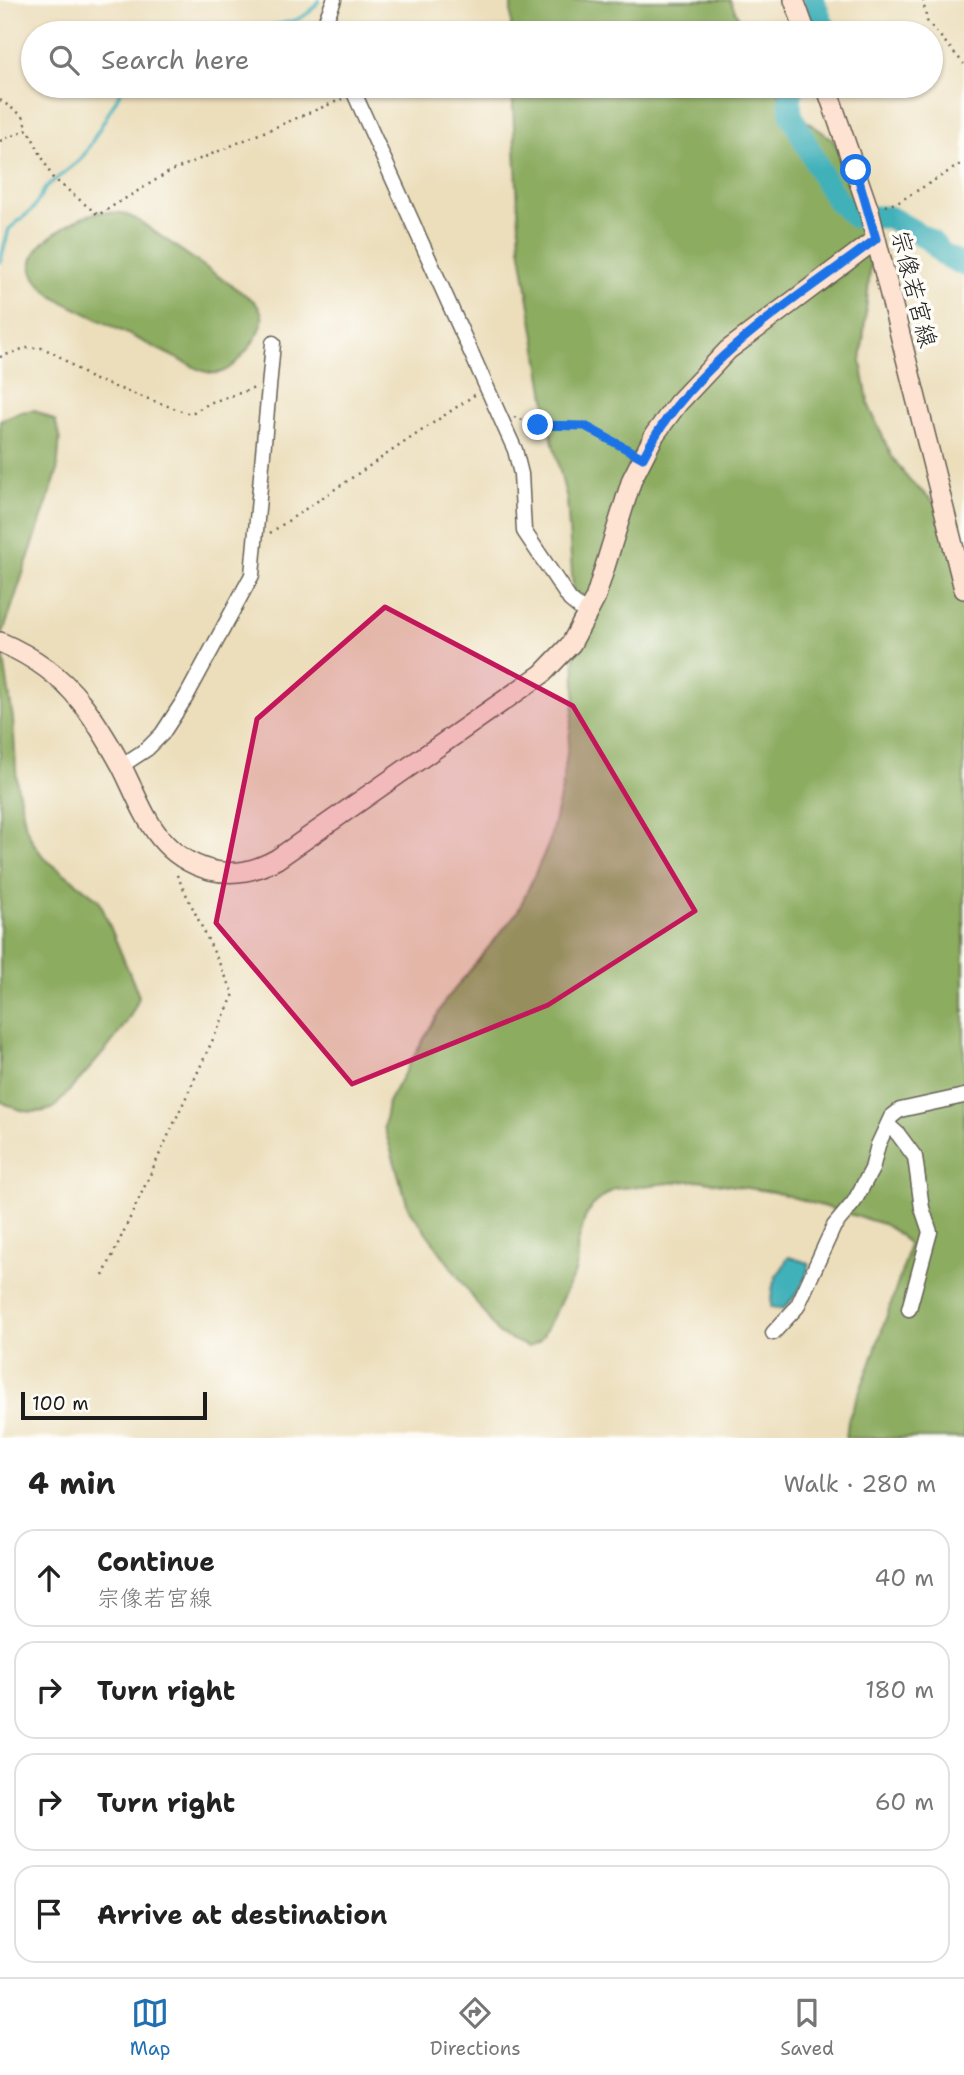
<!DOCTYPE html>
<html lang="en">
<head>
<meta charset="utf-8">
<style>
	body { margin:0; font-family:"Shantell Sans","Klee One",sans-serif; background:#f6f6f6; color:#222 }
	.scale { position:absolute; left:21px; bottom:18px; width:186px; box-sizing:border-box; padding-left:7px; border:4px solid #1c1c1c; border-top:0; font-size:19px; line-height:24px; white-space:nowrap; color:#1c1c1c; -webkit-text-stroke:5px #fdfcf7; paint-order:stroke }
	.stop { position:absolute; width:21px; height:21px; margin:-16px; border:5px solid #1a73e8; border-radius:50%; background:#fff }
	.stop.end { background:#1a73e8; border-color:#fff; box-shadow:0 2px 7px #0008 }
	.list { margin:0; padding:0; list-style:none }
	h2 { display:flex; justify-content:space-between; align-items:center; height:91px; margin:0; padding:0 28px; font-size:30px }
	h2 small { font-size:23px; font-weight:400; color:#767676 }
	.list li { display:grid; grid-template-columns:46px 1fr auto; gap:21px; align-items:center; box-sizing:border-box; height:98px; margin:0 14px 14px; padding:0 14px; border:2px solid #e0e0e0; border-radius:21px }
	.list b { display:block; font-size:26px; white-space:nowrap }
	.list p { margin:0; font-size:23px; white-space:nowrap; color:#767676 }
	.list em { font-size:23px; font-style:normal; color:#767676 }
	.icon { flex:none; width:38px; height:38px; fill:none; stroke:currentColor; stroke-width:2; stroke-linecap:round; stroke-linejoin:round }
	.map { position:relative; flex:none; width:964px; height:1438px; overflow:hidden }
	.search { position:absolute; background:#fff; box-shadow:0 2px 5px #0004; left:21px; right:21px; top:21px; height:77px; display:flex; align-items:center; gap:18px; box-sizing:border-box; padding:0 24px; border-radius:38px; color:#767676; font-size:26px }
	.sheet { height:539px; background:#fff }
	nav { display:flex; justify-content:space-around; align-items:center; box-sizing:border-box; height:98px; border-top:2px solid #e0e0e0; background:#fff; font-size:19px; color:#767676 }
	nav a { display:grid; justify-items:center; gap:4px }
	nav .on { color:#1f6fb2 }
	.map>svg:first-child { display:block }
	.forest { fill:#8cac60; stroke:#54643e; stroke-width:2 }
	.water { fill:#3fb0b9; stroke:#2e666a; stroke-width:2 }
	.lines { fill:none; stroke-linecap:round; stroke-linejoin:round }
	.stream { stroke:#3fb0b9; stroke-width:3.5 }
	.river { stroke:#3fb0b9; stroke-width:23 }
	.street-casing { stroke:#656054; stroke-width:17 }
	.secondary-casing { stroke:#656054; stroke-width:22 }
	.path { stroke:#656054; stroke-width:2.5; stroke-dasharray:2 5; stroke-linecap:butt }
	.street { stroke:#fff; stroke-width:14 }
	.secondary { stroke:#fee3d2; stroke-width:19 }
	.route { stroke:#1a73e8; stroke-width:9 }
	.marked { fill:#c2185b; fill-opacity:0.2; stroke:#c2185b; stroke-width:5; stroke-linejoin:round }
	.labels { text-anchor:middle; stroke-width:7; stroke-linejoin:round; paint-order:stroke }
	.street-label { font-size:24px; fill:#1c1c1c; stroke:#fdfcf7 }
</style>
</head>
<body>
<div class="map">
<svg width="964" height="1438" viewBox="0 0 964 1438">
	<rect width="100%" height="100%" fill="#fdfcf7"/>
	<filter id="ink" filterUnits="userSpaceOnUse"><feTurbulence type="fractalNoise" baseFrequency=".0143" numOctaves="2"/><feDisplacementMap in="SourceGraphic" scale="14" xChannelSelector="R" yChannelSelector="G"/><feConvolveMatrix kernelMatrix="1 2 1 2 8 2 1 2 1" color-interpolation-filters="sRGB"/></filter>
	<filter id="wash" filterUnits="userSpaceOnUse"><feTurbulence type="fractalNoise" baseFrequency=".00686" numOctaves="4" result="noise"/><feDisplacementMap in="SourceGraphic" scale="28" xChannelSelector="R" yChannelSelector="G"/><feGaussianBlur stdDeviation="1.57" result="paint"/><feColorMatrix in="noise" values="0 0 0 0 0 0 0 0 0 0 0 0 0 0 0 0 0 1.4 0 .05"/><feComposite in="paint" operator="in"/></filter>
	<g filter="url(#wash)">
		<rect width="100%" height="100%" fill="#ecdebb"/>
		<path class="forest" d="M511,0H730L746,33H511Z
			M512,86H777L780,97L791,110L832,139L851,167L875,220L861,362L869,406L891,455L909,480L942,509L958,532L964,546V1438H846L848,1420L870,1365L906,1259L908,1244L900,1235L883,1224L778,1193L698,1180L614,1189L593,1205L585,1218L577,1247L578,1260L574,1275L543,1336L538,1342L528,1347L499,1334L408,1207L384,1127L388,1102L445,1001L518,911L549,843L562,788L575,697L574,604L567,500L552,439L520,247Z
			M99,212L122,213L136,219L254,301C257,305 261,309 262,315C265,332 237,367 222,372C215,375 207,372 200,370L57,299C26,277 21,258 54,234C69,224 81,216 99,212Z
			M35,410L55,421L60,436L57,473L1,639L13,719L17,784L26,827L33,842L44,858L99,900L139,996C130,1030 78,1080 54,1108C34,1116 19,1111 0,1101V420L21,412Z"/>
		<path class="water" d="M789,1257L809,1263C808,1279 795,1298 783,1309L771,1307C771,1298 772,1283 777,1275C781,1269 784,1268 786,1260Z"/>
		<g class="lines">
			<path class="stream" d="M239,33C267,21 303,30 319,0
				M0,262L9,229L33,209L46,187L79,161L86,152L124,86"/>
			<path class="river" d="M813,0L824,26L823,33
				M794,86L790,99L791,114L825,181L838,201L855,217H889L931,241L944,255L964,265"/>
		</g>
	</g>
	<g filter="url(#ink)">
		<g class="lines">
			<defs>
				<path id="street" d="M327,33L326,20L334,0
					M351,86L515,450L521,474L524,531L570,600L587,614
					M121,766L147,749L162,734L186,697L252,575L273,343
					M888,1125L898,1134L915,1157L922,1208L930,1232L909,1309
					M773,1333L797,1307L834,1226L854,1202L872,1169L878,1145L891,1117L900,1110L964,1096"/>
				<path id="secondary" d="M794,0L806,33
					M826,86L869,211L964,589
					M0,642C30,655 60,675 81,702C96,721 109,743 121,765C144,810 155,855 210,870C235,876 255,871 277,859L542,674L571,644L595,599L632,479L655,434L678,403L728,350L876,239"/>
			</defs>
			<use href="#street" class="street-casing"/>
			<use href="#secondary" class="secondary-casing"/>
			<path class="path" d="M923,0L927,21L964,64
				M0,100L23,116L28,129
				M0,141L28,129L52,177L98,215L169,172L342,99
				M885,206L897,203L964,162
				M0,357L25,348H42L56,354L90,378L190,414L212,402L255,388
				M514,417L538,425L585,426L629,450
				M270,533L476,394
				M103,1276L234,994L175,871"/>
			<use href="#street" class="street"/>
			<use href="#secondary" class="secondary"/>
		</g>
	</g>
	<g class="lines" filter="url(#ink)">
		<path class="route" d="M538,425L585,426L643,458C691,362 793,302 876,239L856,170"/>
	</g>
	<path class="marked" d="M385,607L573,706L695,911L548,1005L352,1084L216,923L257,719Z"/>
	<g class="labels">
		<g class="street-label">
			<text transform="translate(914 289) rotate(76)" y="8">宗像若宮線</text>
		</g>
	</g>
</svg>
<div class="scale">100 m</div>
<div class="stop" style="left:856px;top:170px"></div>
<div class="stop end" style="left:538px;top:425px"></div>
<div class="search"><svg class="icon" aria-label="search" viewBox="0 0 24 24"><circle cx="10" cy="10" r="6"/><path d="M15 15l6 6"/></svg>Search here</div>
</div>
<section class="sheet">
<h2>4 min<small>Walk · 280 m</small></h2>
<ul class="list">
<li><svg class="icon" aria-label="ahead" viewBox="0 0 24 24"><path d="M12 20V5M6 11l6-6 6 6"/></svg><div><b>Continue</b><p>宗像若宮線</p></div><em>40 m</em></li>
<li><svg class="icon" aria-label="right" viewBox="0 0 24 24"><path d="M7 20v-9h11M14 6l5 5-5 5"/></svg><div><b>Turn right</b></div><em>180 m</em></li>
<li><svg class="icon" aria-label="right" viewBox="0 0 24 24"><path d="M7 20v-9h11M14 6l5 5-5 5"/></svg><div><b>Turn right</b></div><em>60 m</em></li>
<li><svg class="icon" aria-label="arrive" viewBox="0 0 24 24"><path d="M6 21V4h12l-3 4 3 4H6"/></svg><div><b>Arrive at destination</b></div></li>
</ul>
</section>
<nav>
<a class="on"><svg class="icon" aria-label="map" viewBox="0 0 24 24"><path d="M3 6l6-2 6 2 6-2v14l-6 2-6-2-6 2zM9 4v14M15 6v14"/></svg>Map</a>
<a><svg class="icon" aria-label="directions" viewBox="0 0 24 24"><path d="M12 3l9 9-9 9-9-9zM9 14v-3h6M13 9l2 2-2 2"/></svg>Directions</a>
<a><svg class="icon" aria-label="saved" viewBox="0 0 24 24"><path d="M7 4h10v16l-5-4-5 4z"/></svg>Saved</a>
</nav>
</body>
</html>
